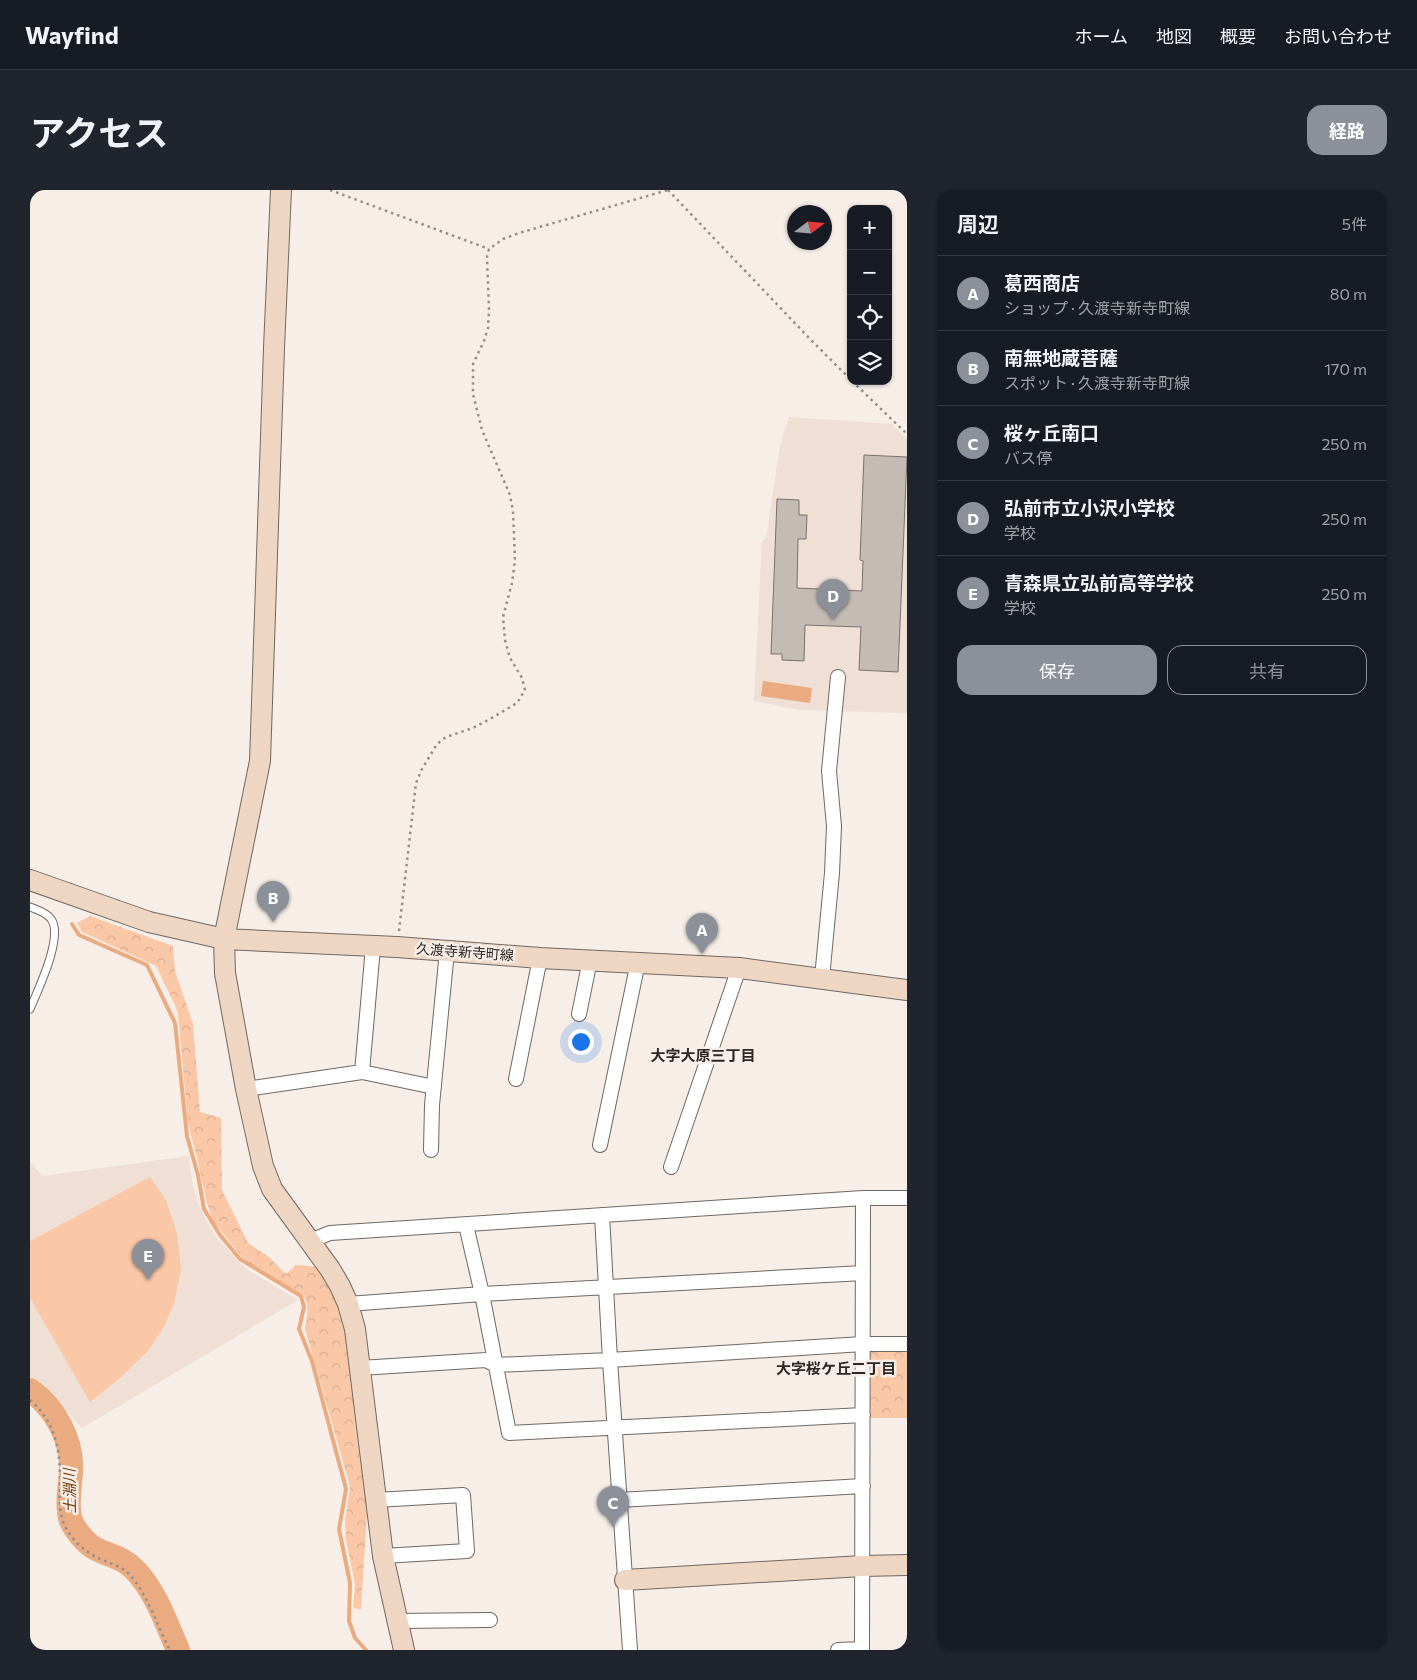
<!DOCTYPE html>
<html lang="ja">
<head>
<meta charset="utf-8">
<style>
	body { margin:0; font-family:Commissioner,"Noto Sans JP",sans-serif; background:#20242c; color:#f1f3f6 }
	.controls { position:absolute; right:15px; top:15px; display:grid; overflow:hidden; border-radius:10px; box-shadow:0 1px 4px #0004 }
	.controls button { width:45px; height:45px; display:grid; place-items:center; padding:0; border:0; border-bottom:1px solid #363941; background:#171b24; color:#f1f3f6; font:25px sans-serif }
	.compass { position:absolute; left:757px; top:15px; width:45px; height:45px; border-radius:50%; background:#171b24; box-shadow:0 1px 4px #0004; rotate:74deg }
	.you { position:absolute; left:550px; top:851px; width:18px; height:18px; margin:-12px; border:4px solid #fff; border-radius:50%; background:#1a73e8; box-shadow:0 0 0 8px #1a73e833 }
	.badge { display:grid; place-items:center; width:32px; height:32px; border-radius:50%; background:#8c9099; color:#fff; font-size:16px; font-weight:700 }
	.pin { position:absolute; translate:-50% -41px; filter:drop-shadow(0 1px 2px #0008) }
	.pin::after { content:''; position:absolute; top:26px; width:18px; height:15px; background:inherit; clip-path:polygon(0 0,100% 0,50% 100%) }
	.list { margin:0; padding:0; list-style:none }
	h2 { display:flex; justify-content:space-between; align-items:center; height:65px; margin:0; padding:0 20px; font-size:21px }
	h2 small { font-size:16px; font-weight:400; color:#9ea1a6 }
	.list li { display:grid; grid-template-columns:32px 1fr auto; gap:15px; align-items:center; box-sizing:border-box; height:75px; padding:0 20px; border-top:1px solid #363941 }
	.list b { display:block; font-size:19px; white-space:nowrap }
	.list p { margin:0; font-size:16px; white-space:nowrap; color:#9ea1a6 }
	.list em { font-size:16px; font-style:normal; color:#9ea1a6 }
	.actions { display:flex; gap:10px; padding:15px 20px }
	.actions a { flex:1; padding:11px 0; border:1px solid #8c9099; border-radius:15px; text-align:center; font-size:18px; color:#8c9099 }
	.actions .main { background:#8c9099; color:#fff }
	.icon { flex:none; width:28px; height:28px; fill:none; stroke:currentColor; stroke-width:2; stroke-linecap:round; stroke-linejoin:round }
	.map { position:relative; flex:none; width:877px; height:1460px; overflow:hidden; border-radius:15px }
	header { display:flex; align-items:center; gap:30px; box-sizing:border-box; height:70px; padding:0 25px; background:#171b24; border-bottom:1px solid #363941 }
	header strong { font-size:24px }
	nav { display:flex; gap:28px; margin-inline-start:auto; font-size:18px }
	.intro { display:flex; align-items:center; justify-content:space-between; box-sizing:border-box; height:120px; padding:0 30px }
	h1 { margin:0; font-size:35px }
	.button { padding:12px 22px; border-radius:15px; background:#8c9099; color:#fff; font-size:18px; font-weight:700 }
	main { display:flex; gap:30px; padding:0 30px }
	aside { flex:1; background:#171b24; border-radius:15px; box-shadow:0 1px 4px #0004 }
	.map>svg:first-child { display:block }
	.built { fill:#efdfd5 }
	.forest { fill:url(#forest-crowns) }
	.garden { fill:#fbc8a7 }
	.water { fill:#eaab81 }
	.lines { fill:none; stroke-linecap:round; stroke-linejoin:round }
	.stream { stroke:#eaab81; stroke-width:4 }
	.river { stroke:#eaab81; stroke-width:24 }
	.building { fill:#c4bbb5; stroke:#79716c }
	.lane-casing { stroke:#6f6863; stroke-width:9 }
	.street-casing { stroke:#6f6863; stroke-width:16 }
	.secondary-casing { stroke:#6f6863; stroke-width:22 }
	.path { stroke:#948d89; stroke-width:2.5; stroke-dasharray:2.5 4; stroke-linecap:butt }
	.lane { stroke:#fff; stroke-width:7 }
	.street { stroke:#fff; stroke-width:14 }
	.secondary { stroke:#efd6c3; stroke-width:20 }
	.labels { text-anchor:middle; stroke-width:5; stroke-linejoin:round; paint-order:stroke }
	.street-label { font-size:14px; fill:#2c2826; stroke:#f7eee8 }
	.neighbourhood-label { font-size:15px; font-weight:bold; fill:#2c2826; stroke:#f7eee8 }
	.water-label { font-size:15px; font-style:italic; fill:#6e3501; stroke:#f7eee8 }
</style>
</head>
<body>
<header>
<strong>Wayfind</strong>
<nav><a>ホーム</a><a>地図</a><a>概要</a><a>お問い合わせ</a></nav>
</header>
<div class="intro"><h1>アクセス</h1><a class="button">経路</a></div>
<main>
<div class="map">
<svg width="877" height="1460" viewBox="0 0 877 1460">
	<defs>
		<pattern id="forest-crowns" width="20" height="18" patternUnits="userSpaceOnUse" patternTransform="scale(1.25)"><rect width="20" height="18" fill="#fbc8a7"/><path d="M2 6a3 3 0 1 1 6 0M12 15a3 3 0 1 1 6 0" fill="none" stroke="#d7ac90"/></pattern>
	</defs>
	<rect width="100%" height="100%" fill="#f7eee8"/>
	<path class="built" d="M759,227L862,234L877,249V523L769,520L724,511L732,350L736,349L750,256Z
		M159,966L163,996L169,1016L185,1046L215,1078L268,1110L52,1238L20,1202L0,1186V972L13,986Z"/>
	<path class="forest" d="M60,726L143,756L145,781L163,834L170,922L191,928L192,1000L218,1053L239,1067L256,1084L266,1075L291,1077L313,1128L319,1158L337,1323L331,1420L323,1417L325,1394L316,1350L315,1332L320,1296L275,1139C277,1126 280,1116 273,1105L232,1083L211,1066L183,1031L176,1010L167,968L158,934L148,824L145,815L126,776L52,742L47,733Z
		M839,1159H877V1228H839Z"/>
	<path class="garden" d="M120,987L136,1010L147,1043L151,1080L144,1113L134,1137L118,1161L90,1188L60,1212L0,1108V1051Z"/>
	<path class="water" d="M733,491L782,498L780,513L731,506Z"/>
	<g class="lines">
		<path class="stream" d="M42,734L49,745L117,775L145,833L157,946L168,985L174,1019L190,1045L210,1069L271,1106L274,1117L269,1139L282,1171L316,1299L309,1339L320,1393L319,1431L325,1448L336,1460"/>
		<path class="river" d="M0,1200C25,1218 43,1250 41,1282C40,1297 36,1316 41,1331C45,1340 56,1354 66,1359C80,1366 94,1368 105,1380C126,1402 136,1433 148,1460"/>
	</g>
	<path class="building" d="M834,265L877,267L868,482L829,480L831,437L775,435L774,471L752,470V464H741L747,309L769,310V325H777L776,349H768L767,398L832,401L833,371L830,370Z"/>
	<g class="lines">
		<defs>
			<path id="lane" d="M0,717C7,720 16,722 21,729C34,746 8,800 0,819"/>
			<path id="street" d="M792,788L802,683L804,636L799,581L808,487
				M549,824L560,770
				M332,882L404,897
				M486,889L510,768
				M216,899L332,882L343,757
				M570,955L608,772
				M401,960L402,915L417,761
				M641,977L709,778
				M572,1025L580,1170L600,1460
				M436,1035L452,1104L479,1243L833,1225
				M280,1051L300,1043L833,1008H877
				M318,1114L452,1104L833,1083
				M330,1178L456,1170L465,1175L580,1170L833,1154H877
				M346,1310L433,1305L437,1361L353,1366
				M589,1310L833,1296
				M368,1431L460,1430
				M808,1460L832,1459
				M832,1460L833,1008"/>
			<path id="secondary" d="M251,0L244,158L230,571L194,749L195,783L216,899L233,976L242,999L300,1079L310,1096L318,1114L325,1139L353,1366L374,1460
				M0,690L119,732L194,749L367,757L510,768L709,778L877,800
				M595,1390L832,1376L877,1375"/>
		</defs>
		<use href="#lane" class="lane-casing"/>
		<use href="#street" class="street-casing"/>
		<use href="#secondary" class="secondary-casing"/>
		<path class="path" d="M300,0L459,59
			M638,0L781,150L821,190
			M822,191L877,244
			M369,741L386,593L392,579L407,554L416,547L443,538L460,529L487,513L495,500L492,488L480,468L475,450L473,427L482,393L485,370L483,321L480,305L452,240L443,204V174L454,151L458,138L459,120L457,67L459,59L473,49L489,43L638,0
			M0,1210C24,1230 30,1258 30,1288C30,1304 28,1319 34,1334C40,1348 54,1361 68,1368C78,1373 90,1375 98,1383C117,1402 127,1436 140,1460"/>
		<use href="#lane" class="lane"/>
		<use href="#street" class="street"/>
		<use href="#secondary" class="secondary"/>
	</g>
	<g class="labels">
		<g class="street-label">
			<text transform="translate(435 762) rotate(4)" y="5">久渡寺新寺町線</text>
		</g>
		<g class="neighbourhood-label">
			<text x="673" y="871">大字大原三丁目</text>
			<text x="806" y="1184">大字桜ケ丘二丁目</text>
		</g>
		<g class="water-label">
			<text transform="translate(40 1301) rotate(-91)" y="5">土淵川</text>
		</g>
	</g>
</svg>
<div class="controls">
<button>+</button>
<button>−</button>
<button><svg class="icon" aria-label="locate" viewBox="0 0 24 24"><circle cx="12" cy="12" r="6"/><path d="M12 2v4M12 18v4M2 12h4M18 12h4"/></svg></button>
<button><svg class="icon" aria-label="layers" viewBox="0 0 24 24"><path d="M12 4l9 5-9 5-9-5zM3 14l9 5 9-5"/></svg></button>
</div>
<svg class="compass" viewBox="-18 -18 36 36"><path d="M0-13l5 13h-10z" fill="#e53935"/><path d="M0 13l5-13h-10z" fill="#9ea1a6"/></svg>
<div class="you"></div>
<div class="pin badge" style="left:672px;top:764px">A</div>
<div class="pin badge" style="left:243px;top:732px">B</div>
<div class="pin badge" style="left:583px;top:1337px">C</div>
<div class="pin badge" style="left:803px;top:430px">D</div>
<div class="pin badge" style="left:118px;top:1090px">E</div>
</div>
<aside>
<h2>周辺<small>5件</small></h2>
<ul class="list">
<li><span class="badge">A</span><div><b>葛西商店</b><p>ショップ · 久渡寺新寺町線</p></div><em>80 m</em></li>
<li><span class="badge">B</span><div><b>南無地蔵菩薩</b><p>スポット · 久渡寺新寺町線</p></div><em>170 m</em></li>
<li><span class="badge">C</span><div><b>桜ヶ丘南口</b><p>バス停</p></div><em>250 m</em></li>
<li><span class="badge">D</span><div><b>弘前市立小沢小学校</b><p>学校</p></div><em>250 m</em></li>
<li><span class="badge">E</span><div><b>青森県立弘前高等学校</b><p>学校</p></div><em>250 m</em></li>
</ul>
<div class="actions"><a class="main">保存</a><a>共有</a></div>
</aside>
</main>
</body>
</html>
